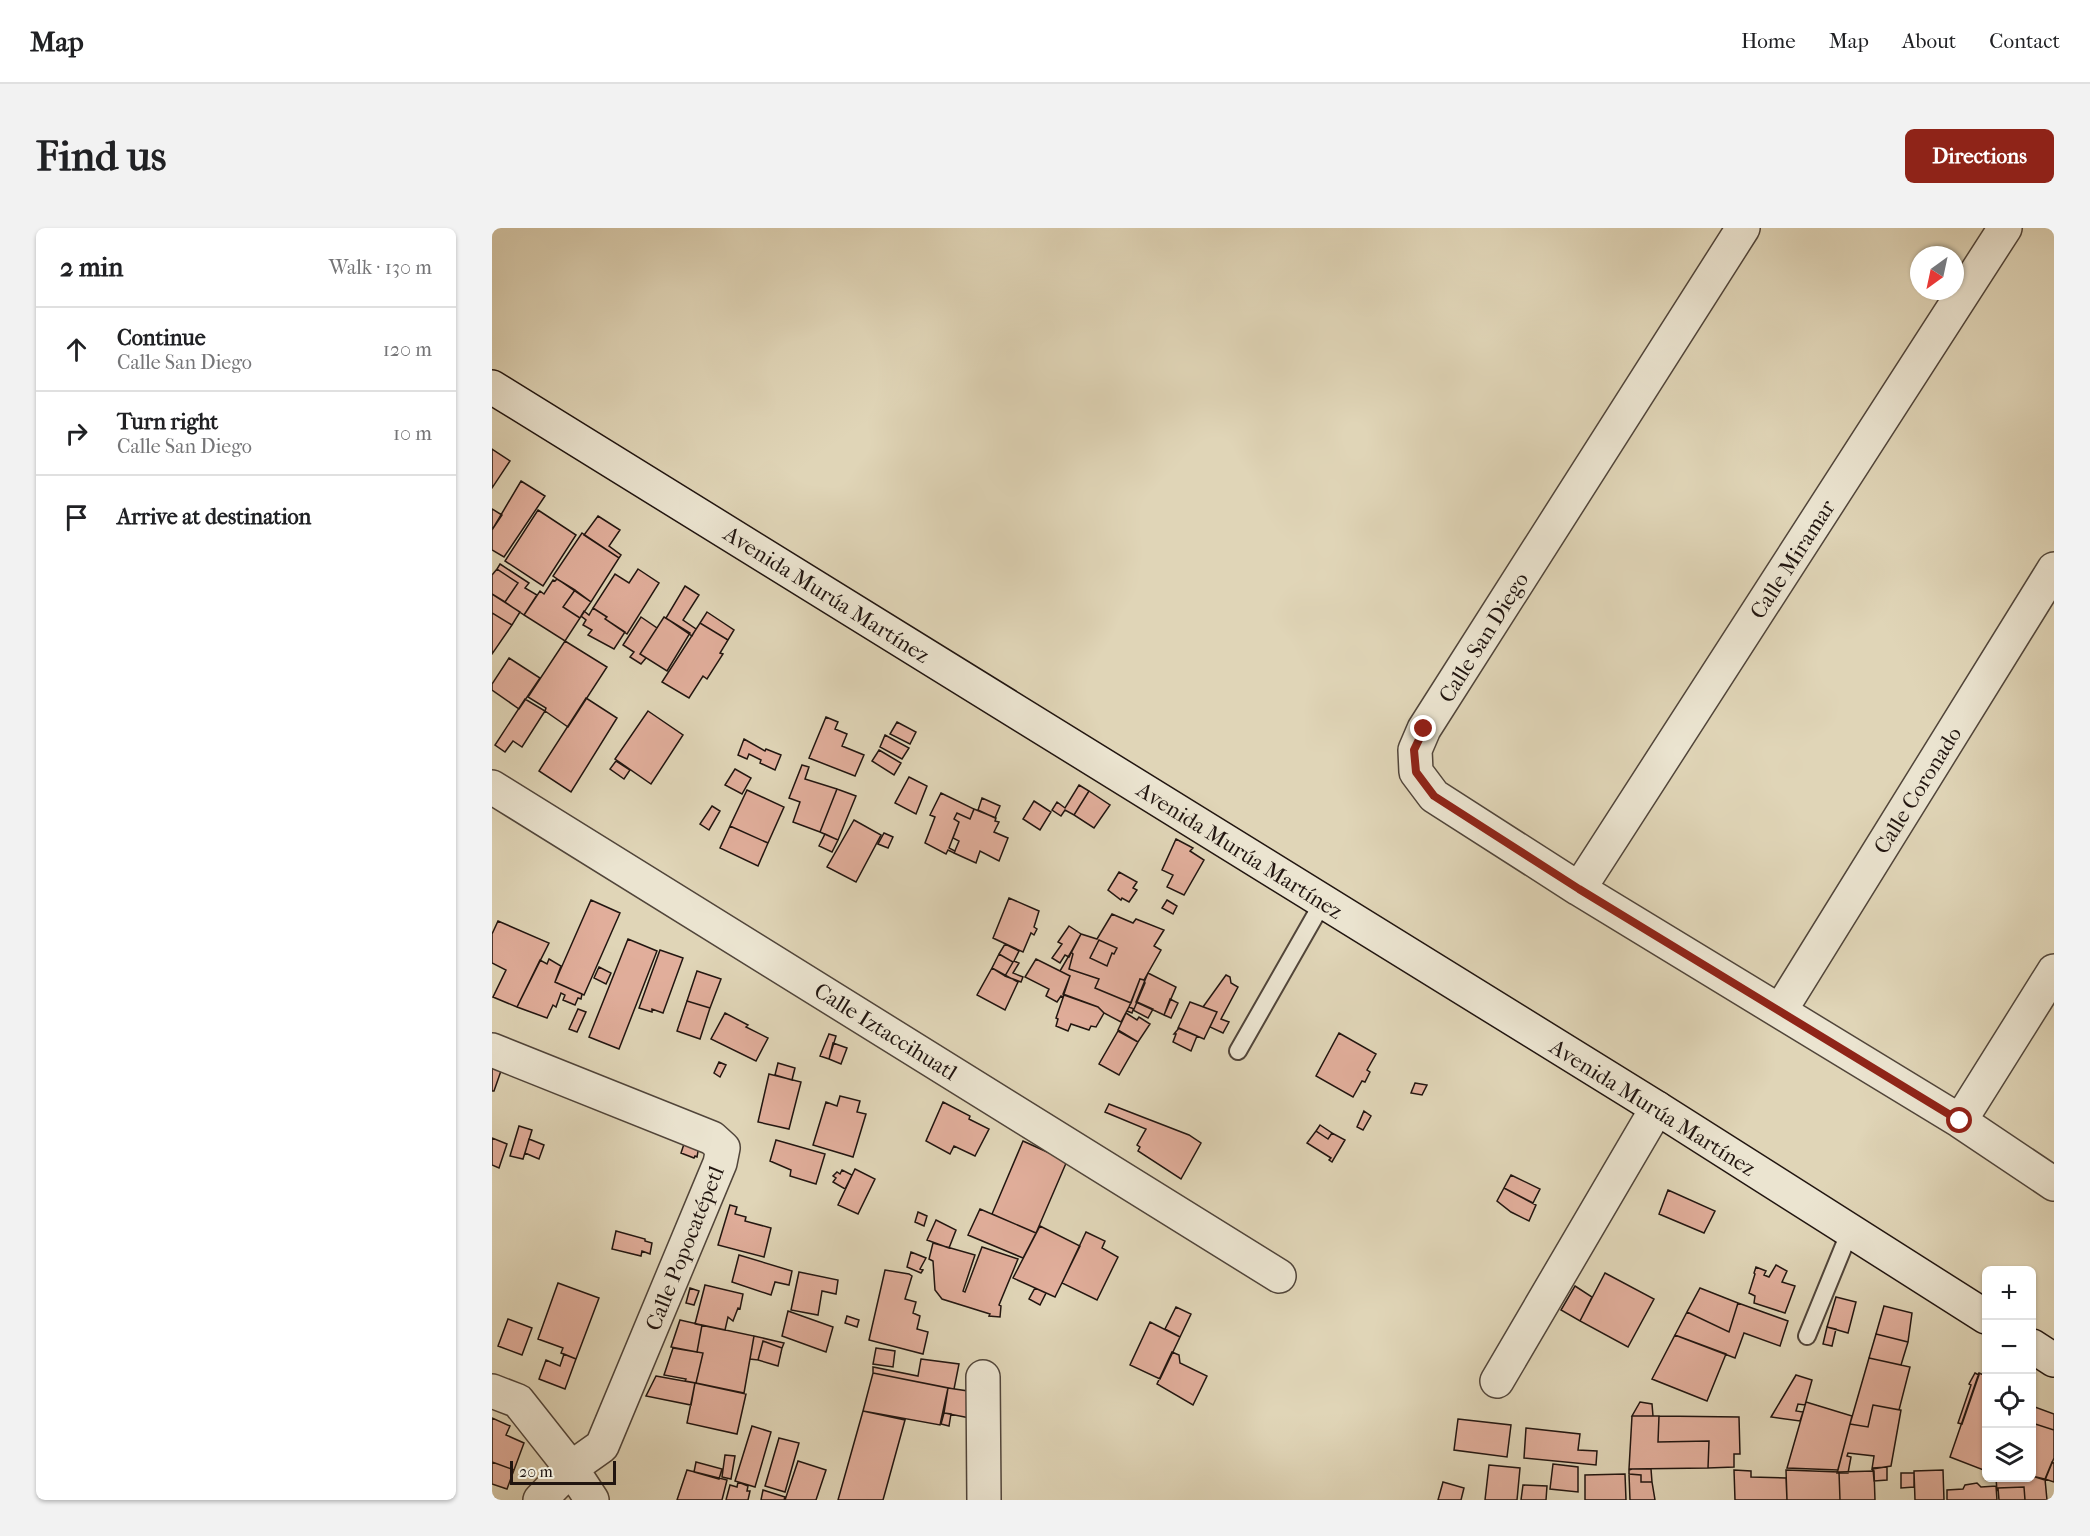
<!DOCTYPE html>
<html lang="en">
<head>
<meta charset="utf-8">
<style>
	body { margin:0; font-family:"IM FELL French Canon",serif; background:#f2f2f2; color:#202124 }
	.controls { position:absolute; right:18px; bottom:18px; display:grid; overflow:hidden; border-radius:9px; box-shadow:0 2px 4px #0004 }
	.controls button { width:54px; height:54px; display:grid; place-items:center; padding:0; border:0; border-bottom:2px solid #e0e0e0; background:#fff; color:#202124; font:30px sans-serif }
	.compass { position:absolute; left:1418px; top:18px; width:54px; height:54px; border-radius:50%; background:#fff; box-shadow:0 2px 4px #0004; rotate:213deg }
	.scale { position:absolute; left:18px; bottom:15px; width:106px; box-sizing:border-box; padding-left:6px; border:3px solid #211510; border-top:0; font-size:16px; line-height:21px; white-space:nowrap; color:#211510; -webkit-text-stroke:4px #ebe4d0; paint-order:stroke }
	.stop { position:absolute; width:18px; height:18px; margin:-14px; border:4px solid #8f2418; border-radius:50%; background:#fff }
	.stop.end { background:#8f2418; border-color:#fff; box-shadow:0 2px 6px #0008 }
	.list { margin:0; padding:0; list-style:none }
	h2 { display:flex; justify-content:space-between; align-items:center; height:78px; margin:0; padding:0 24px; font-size:26px }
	h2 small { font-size:20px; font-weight:400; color:#757577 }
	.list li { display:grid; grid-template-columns:39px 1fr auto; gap:18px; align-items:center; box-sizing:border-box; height:84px; padding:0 24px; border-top:2px solid #e0e0e0 }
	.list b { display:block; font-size:22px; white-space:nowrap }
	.list p { margin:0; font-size:20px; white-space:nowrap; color:#757577 }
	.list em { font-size:20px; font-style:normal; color:#757577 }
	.icon { flex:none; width:33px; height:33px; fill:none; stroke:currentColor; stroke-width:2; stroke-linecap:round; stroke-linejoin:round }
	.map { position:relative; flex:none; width:1562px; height:1272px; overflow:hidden; border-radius:9px }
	header { display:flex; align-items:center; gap:36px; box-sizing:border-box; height:84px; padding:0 30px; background:#fff; border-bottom:2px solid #e0e0e0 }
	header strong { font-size:28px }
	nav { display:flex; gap:33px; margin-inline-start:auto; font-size:21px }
	.intro { display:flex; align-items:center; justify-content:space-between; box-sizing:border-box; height:144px; padding:0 36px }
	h1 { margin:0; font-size:42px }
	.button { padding:15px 27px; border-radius:9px; background:#8f2418; color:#fff; font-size:21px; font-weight:700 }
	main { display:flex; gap:36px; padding:0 36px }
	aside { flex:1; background:#fff; border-radius:9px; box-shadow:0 2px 4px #0004 }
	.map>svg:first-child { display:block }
	.building { fill:#e1ae9b; stroke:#211510; stroke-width:1.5; fill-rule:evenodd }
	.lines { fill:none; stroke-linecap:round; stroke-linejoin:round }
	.lane-casing { stroke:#51453a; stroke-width:20 }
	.street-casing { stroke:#51453a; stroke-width:36 }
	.secondary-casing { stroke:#211510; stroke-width:36 }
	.lane { stroke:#ebe4d0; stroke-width:16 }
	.street { stroke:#ebe4d0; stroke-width:33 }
	.secondary { stroke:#ebe4d0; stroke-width:33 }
	.route { stroke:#8f2418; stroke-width:8 }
	.labels { text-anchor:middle; stroke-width:4.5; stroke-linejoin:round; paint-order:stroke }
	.street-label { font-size:22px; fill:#211510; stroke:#ebe4d0 }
</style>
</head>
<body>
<header>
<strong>Map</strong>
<nav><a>Home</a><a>Map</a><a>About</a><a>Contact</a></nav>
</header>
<div class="intro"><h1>Find us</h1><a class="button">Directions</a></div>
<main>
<aside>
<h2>2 min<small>Walk · 130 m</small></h2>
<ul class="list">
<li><svg class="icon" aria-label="ahead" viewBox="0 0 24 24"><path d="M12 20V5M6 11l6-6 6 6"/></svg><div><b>Continue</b><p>Calle San Diego</p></div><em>120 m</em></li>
<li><svg class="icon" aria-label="right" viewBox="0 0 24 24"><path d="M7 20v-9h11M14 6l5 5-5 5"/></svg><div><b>Turn right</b><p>Calle San Diego</p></div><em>10 m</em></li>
<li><svg class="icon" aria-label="arrive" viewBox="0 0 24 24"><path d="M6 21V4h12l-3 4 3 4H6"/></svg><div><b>Arrive at destination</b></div></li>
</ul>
</aside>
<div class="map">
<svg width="1562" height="1272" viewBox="0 0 1562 1272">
	<rect width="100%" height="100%" fill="#e0d5b7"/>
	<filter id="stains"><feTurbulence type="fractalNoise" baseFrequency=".00333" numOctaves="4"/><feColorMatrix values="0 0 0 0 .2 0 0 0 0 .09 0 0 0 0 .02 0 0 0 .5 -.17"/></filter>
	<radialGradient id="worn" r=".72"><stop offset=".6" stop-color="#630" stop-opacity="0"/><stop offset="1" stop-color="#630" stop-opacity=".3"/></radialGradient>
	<path class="building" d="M0,221L18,233L0,260Z
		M29,253L53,268L12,329L0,322V302Z
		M0,281L10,287L0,302Z
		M46,282L84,307L51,358L13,333Z
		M106,288L128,302L117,318L129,327L127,330L92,307Z
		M90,305L127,330L99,374L61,348Z
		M8,336L37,355L33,360L45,367L32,387L13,374L26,355L5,341Z
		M5,341L26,355L13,374L0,366V347Z
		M146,341L167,355L135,406L113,391L115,389L101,380L123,346L137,355Z
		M65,351L83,362L71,379L88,390L73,413L32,387L48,363L52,366L61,352L63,353Z
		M193,358L207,367L191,392L204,401L200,408L174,390Z
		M83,362L99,374L88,390L71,379Z
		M0,366L28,384L20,397L0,385Z
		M101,380L115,389L113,391L133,404L122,421L96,407L100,402L91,397L94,392L89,388L92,383L97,387Z
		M215,384L242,402L236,412L208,395Z
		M0,385L20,397L0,426Z
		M149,389L165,400L148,426L154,430L149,436L138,429L142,424L131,417Z
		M172,389L198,405L175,443L148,426Z
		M208,395L236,412L228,425L231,426L215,451L211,448L197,470L170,454Z
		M73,413L115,439L76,499L53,483L54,480L36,469Z
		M17,430L48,450L27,481L0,462V456Z
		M94,470L125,490L79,564L47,543Z
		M33,471L53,483L30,519L21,513L13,524L3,517Z
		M156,483L191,507L159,556L123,531Z
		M334,489L346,494L343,501L355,506L350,518L372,527L363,548L317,530Z
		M405,494L424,504L418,516L398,506Z
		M393,507L417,520L410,531L388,519Z
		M252,511L273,523L274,521L289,527L283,542L268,535L269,532L257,526L255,531L246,527Z
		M387,522L409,535L402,547L380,533Z
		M124,533L138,542L132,551L118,541Z
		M310,537L317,539L313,551L345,561L328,604L301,594L308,574L297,570Z
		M243,541L259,550L250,566L233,557Z
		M417,549L435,558L424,586L403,575Z
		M587,557L597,563L582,587L573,582L569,588L560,582L565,574L573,580Z
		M345,561L364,568L346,612L328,604Z
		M255,562L292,579L276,615L238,598Z
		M597,563L618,577L602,600L582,587Z
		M449,565L482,581L478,591L465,585L462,591L467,594L457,620L463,623L462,625L456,622L454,626L433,615L443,589L438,587Z
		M490,570L508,578L503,590L486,582Z
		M542,573L559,584L548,602L531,591Z
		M220,578L228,583L217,602L208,596Z
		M482,581L504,590L503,593L507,594L502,604L516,610L507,633L488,623L484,635L462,625L467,613L461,610L467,594L462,591L465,585L478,591Z
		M362,592L389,607L364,654L335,639Z
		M238,598L276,615L266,638L228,620Z
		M392,605L401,609L396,620L386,616Z
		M333,606L346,612L340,624L327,618Z
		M684,611L701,620L698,623L712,632L692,667L675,659L681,647L670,642Z
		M627,644L645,654L641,660L645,662L637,674L630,670L629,672L616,662Z
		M517,670L547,683L542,699L545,701L542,707L539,705L531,724L501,710Z
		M99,672L128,685L92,767L63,754Z
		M675,672L685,678L681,686L670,680Z
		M620,686L641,695L644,691L672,702L662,718L669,722L652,752L648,751L639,775L603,760L607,751L577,741L581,726L579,724L589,706L605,711ZM607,712L625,720L622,726L620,725L615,738L598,730Z
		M6,693L57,715L25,779L1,769L14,742L0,735V706Z
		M577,698L589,706L577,729L573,727L568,735L560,730L570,716L566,714Z
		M136,711L165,723L127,821L97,809Z
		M607,712L625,720L622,726L620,725L615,738L598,730Z
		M513,716L527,723L522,733L527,735L521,745L531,749L529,754L513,748L521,734L507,726Z
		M168,722L191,730L171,785L160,781V784L147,780Z
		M579,724L581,726L577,741L607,751L603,760L639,775L629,794L612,785L606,779L571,766L578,748L568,743Z
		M507,726L521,734L513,748L500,740Z
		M57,731L69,738L63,754L90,766L89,771L86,770L83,777L71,772L73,767L69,765L64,779L61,777L55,790L25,779L48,732L55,736Z
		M544,731L578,748L571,769L569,768L565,774L554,768L557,761L533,749Z
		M107,739L119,745L114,756L102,750Z
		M500,740L526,754L513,782L485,767Z
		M205,743L229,751L218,780L195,773Z
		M656,745L684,759L672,787L644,774Z
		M734,747L738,749L739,755L746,759L729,791L737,794L731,805L718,799L725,784L711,779Z
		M648,751L652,752L653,755L642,781L637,779Z
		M572,767L606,779L612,785L604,799L599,798L597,802L579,796L576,803L564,798L566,791L564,790Z
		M678,771L686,775L679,790L672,787Z
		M195,773L218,780L208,811L185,803Z
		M645,774L661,781L656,790L641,782L640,785L635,783L637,779L642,781Z
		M698,774L725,784L712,811L686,800Z
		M86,781L94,784L85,804L77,801Z
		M233,785L256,797L254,799L276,810L264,833L219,811Z
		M634,785L645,792L647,789L658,796L646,814L626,802Z
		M687,800L705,808L699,823L681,814L684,806H682Z
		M626,803L646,814L627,847L607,836Z
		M847,805L884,826L875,842L878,844L873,854L870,853L861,869L824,848Z
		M337,806L344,808L337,831L328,828Z
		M341,815L355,820L349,836L337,831Z
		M227,834L234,837L228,849L222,845Z
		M286,835L303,840L300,852L283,847Z
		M0,836L10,840L2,863H0Z
		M277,846L309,854L297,901L266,894Z
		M923,855L935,857L930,867L919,865Z
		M348,868L368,873L365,884L374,886L361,929L321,917L334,874L345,878Z
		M451,874L478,888L477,891L497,901L483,928L462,918L458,926L434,913Z
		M617,876L697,907L709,915L689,951L646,923L648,919L645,917L654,901L613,884Z
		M872,883L879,888L871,902L865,899Z
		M828,897L840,905L836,911L824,903Z
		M27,898L40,902L31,931L18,928Z
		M824,903L836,911L840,905L853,912L840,934L837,932L839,930L815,915Z
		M0,910L15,916L7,940L0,937Z
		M37,911L52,917L47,931L33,925Z
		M284,912L333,926L324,956L298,948L299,942L278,933Z
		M193,913L207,918L205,929L203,928L202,930L189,925Z
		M531,913L575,933L544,1005L500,986Z
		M363,941L383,951L366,986L346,977Z
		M350,942L360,947L353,961L341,954L344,950L341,948L345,944L348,946Z
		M1019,947L1048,961L1041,975L1012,960Z
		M1012,960L1044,977L1037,993L1019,984L1005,973Z
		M1176,962L1223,983L1212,1005L1167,986Z
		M238,977L245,979L243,986L254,989L253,993L279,1000L272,1029L226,1017Z
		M488,981L544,1005L531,1030L476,1007Z
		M426,984L435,988L432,998L423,994Z
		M444,992L464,1002L457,1020L435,1012Z
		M548,998L588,1018L563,1069L521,1050Z
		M124,1003L153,1011V1013L160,1015L158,1026L150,1023L149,1028L120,1021Z
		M594,1004L613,1013L610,1020L626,1029L605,1072L570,1055Z
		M441,1015L483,1027L471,1063L473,1064L490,1019L526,1031L507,1077L509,1078L508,1089L497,1088L498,1086L450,1071L443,1062L441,1033L437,1031Z
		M419,1024L434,1030L428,1041L431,1042L429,1045L415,1039Z
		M247,1027L300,1043L297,1057L283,1054L279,1067L240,1054Z
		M1284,1037L1295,1043L1290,1054L1303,1058L1293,1085L1262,1075L1263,1068L1257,1065L1263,1046L1262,1045L1264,1039L1274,1043L1272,1047L1277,1049Z
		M393,1042L417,1046L420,1048L413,1071L424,1074L421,1085L428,1088L425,1101L436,1104L431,1126L377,1112Z
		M307,1044L346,1052L344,1066L330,1063L326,1087L299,1082Z
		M1113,1045L1162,1071L1136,1119L1088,1093Z
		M66,1055L107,1070L84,1131L69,1125L71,1120L46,1111Z
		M213,1057L251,1066L248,1081L246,1080L241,1093L236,1089L233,1102L203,1096Z
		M1083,1058L1100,1069L1088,1093L1069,1082Z
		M198,1060L207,1063L202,1077L194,1075Z
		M543,1060L554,1065L548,1077L537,1071Z
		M1208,1060L1246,1075L1237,1104L1195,1084Z
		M1344,1069L1364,1074L1356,1105L1335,1099Z
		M1246,1075L1296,1093L1288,1118L1252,1105L1243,1130L1183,1107L1195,1084L1237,1104Z
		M1392,1078L1420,1085L1416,1114L1384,1106Z
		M684,1079L699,1086L688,1109L673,1101Z
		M296,1083L341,1099L334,1124L290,1108Z
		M355,1088L367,1092L365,1099L353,1095Z
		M16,1091L40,1100L30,1127L6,1118Z
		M188,1092L210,1097L205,1124L179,1119Z
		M658,1094L688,1109L668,1151L638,1137Z
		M210,1097L262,1108L252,1165L204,1155L211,1125L205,1124Z
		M1335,1099L1344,1101L1340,1118L1331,1116Z
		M1384,1106L1416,1114L1409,1137L1377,1130Z
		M1183,1107L1234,1126L1215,1173L1160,1151Z
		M262,1108L292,1115L290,1120L271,1113L266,1132L258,1131Z
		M271,1113L290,1120L286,1138L266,1132Z
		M181,1120L211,1125L204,1155L193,1153L194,1151L172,1147Z
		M384,1120L403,1123L401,1139L381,1136Z
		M680,1124L687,1127L688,1135L715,1148L701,1177L665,1156Z
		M72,1126L84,1131L73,1161L47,1151L54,1132L68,1138Z
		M1377,1130L1418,1139L1407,1182L1381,1177L1376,1199L1358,1196Z
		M429,1131L467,1136L462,1161L381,1145V1139L426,1148Z
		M381,1145L456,1160L448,1197L371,1183Z
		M1483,1145L1487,1147L1470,1196L1466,1195L1479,1157L1477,1156Z
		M1487,1145L1494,1148V1243L1458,1229Z
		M1304,1147L1320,1152L1313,1177L1306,1176L1304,1183L1311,1184L1308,1193L1279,1189Z
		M164,1148L203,1155L199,1177L154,1168Z
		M203,1155L254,1166L245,1206L195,1195Z
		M456,1160L476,1163L478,1190L452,1185Z
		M1148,1174L1160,1176L1161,1188H1140Z
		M1314,1174L1360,1188L1346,1242L1295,1240Z
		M1381,1177L1409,1182L1399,1238L1380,1241L1382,1228L1356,1225L1355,1228L1359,1229L1356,1245H1345L1358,1196L1376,1199Z
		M1540,1178L1562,1186V1202L1540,1195Z
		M371,1183L413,1192L391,1272H346Z
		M452,1185L459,1186L457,1198L449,1196Z
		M1140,1188H1167L1166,1214L1217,1213L1216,1240L1137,1241Z
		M1167,1188L1247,1189L1248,1226H1242V1239L1216,1240L1217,1213L1166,1214Z
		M0,1190L18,1198L14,1207L32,1215L22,1242L0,1234Z
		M966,1191L1019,1197L1015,1229L962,1222Z
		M1540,1195L1562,1202V1230L1553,1252L1540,1248Z
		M260,1198L279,1204L263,1259L243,1253Z
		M1034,1200L1088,1206L1086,1222L1105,1223L1104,1237L1032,1230Z
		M287,1210L307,1215L293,1264L273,1258Z
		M233,1227L243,1228L239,1251L230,1249Z
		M306,1233L334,1242L324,1272H293Z
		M0,1234L22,1242L15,1261L0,1256Z
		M204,1234L230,1241L227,1251L202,1244Z
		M1560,1234L1562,1235V1254L1553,1251Z
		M1061,1236L1086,1239V1264L1058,1261Z
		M997,1237L1028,1240L1025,1272H993Z
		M1395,1239V1252L1382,1253L1381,1240Z
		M1140,1241H1159L1160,1254H1149V1247L1137,1246V1242Z
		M195,1242L235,1252L230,1272H185Z
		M1242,1242L1259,1243V1249L1294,1250L1295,1272H1243Z
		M1294,1242L1347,1244L1348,1272H1295Z
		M1451,1242L1452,1272H1423L1422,1243Z
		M1382,1243L1383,1272H1348L1347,1244Z
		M1409,1245H1422V1259L1409,1260Z
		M1133,1246L1134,1272H1093V1247Z
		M1137,1246L1149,1247V1254H1160L1163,1272H1138Z
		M1540,1248L1553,1251L1555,1272H1533L1532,1259L1506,1260L1505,1263L1504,1250H1540Z
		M246,1254L256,1258L255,1263H258L256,1272H234L238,1257L245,1259Z
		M951,1254L972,1260L969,1272H946Z
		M1485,1255L1489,1259L1504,1258L1505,1272H1455V1262L1471,1261L1473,1257Z
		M1031,1257L1055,1258L1054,1272H1029Z
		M1532,1259L1533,1272H1507L1506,1260Z
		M271,1262L293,1269L292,1272H269Z"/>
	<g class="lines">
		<defs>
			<path id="lane" d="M746,823L831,674
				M1315,1108L1358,1003"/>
			<path id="street" d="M1251,0L932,501L923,522L924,544L942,568L1087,661L1468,893L1562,956
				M0,559L787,1048
				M1087,661L1513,0
				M1288,783L1562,341
				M0,822L220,910L231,920L228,935L110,1218L79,1240L48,1272
				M1468,893L1562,743
				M491,1149L492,1272
				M1005,1153L1165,880
				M0,1163L26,1173L79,1240L100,1272"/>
			<path id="secondary" d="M0,159L1165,880L1494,1089
				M1540,1118L1562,1132"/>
		</defs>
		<use href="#lane" class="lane-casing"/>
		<use href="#street" class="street-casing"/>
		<use href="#secondary" class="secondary-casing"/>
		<use href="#lane" class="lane"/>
		<use href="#street" class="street"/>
		<use href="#secondary" class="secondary"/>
	</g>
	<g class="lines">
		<path class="route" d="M932,501L922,522L924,544L942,568L1087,661L1468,893"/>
	</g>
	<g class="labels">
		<g class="street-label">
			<text transform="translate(1300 331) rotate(-57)" y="8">Calle Miramar</text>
			<text transform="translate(335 366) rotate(32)" y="8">Avenida Murúa Martínez</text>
			<text transform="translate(991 409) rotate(-58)" y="8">Calle San Diego</text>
			<text transform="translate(1425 562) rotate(-58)" y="8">Calle Coronado</text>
			<text transform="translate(748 622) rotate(32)" y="8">Avenida Murúa Martínez</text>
			<text transform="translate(394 803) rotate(32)" y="8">Calle Iztaccihuatl</text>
			<text transform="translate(1161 879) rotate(32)" y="8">Avenida Murúa Martínez</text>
			<text transform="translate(192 1020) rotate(-68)" y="8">Calle Popocatépetl</text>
		</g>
	</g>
	<rect width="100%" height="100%" filter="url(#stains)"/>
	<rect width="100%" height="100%" fill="url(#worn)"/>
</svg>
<div class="controls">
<button>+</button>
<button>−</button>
<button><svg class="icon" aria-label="locate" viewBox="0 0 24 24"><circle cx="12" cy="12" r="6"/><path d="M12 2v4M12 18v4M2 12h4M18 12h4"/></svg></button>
<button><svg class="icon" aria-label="layers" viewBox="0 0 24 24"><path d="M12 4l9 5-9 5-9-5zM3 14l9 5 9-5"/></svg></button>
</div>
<svg class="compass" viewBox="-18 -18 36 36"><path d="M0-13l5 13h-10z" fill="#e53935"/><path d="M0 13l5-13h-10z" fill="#757577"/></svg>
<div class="scale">20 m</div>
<div class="stop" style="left:1468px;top:893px"></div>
<div class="stop end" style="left:932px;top:501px"></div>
</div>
</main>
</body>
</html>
